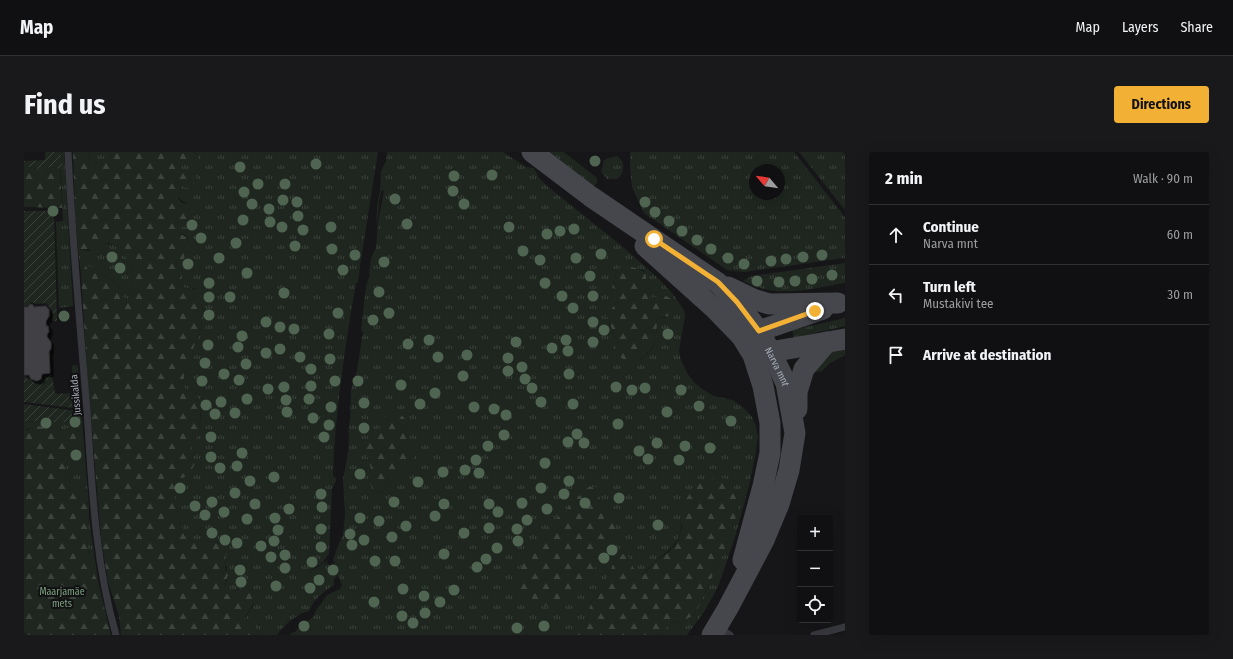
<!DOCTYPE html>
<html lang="en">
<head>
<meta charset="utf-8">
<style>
	body { margin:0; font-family:"Fira Sans Condensed",sans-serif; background:#19191b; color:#f1f3f6 }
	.controls { position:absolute; right:12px; bottom:12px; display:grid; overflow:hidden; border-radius:4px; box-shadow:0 4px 16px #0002 }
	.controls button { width:36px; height:36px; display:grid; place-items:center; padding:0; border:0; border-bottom:1px solid #303032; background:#101012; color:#f1f3f6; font:20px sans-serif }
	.compass { position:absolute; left:725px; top:12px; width:36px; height:36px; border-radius:50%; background:#101012; box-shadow:0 4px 16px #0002; rotate:299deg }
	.stop { position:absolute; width:12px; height:12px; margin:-9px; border:3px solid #f2b134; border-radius:50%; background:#fff }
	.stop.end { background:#f2b134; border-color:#fff; box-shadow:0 1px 4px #0008 }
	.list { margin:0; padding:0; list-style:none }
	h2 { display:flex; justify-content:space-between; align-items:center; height:52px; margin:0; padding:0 16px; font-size:17px }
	h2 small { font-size:13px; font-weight:400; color:#9c9d9f }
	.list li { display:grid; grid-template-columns:26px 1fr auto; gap:12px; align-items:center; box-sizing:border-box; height:60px; padding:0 16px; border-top:1px solid #303032 }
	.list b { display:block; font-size:15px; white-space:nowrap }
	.list p { margin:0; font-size:13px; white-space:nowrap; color:#9c9d9f }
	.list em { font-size:13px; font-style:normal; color:#9c9d9f }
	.icon { flex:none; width:22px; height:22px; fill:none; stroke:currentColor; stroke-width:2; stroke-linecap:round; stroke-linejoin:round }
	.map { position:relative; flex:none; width:821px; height:483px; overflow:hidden; border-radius:4px }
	header { display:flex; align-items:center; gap:24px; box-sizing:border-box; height:56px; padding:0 20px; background:#101012; border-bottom:1px solid #303032 }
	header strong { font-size:19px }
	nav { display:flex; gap:22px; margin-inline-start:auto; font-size:14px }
	.intro { display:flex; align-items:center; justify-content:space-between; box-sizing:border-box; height:96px; padding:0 24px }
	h1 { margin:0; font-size:28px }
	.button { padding:10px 18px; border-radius:4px; background:#f2b134; color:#111; font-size:14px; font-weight:700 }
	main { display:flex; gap:24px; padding:0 24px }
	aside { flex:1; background:#101012; border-radius:4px; box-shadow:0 4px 16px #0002 }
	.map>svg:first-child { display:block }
	.grass { fill:url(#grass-tufts); fill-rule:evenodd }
	.forest { fill:url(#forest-firs) }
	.garden { fill:url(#garden-furrows) }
	.building { fill:#404145; stroke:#303034; filter:url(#shadow) }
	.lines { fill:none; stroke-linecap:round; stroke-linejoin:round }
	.lane { stroke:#37383d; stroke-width:7 }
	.secondary { stroke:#45474d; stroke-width:21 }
	.tree { fill:#506452 }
	.route { stroke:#f2b134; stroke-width:5 }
	.labels { text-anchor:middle; stroke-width:4; stroke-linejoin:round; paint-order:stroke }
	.street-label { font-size:10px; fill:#a8adb8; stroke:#111113 }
	.park-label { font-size:10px; fill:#7fa381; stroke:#111113 }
</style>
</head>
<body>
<header>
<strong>Map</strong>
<nav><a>Map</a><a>Layers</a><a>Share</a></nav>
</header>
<div class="intro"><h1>Find us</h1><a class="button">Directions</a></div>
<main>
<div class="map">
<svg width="821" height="483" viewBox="0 0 821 483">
	<defs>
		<pattern id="grass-tufts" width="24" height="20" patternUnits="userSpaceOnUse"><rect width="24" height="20" fill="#1e261f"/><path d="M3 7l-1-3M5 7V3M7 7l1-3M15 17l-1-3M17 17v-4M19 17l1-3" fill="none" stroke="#3c433d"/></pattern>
		<pattern id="forest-firs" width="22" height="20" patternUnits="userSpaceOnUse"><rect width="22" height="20" fill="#1e261f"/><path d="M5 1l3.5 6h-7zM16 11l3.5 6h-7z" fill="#3c433d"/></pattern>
		<pattern id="garden-furrows" width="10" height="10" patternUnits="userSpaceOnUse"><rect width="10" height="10" fill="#1e261f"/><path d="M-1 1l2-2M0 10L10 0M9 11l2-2" fill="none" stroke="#3c433d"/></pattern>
		<filter id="shadow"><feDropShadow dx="3.5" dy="3.5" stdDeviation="0" flood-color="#0009"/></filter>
	</defs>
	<rect width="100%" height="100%" fill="#161618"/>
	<path class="grass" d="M37,0H40L49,154L35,156L32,70L39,69L37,21H39Z
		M66,0H88L85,8L82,9L78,7L68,15C62,11 65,6 66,0Z
		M170,0H354L336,114L334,130L332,131C321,195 311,259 309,324L312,326V329L308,336L305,402L298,411L283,421L294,415L304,408L301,413L294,419L304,411L306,415L311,411L309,408L314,394L319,383L321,362L319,328L324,300L325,283L324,280L326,268L327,238L333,218L339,180L337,178L342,134L346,122L345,121L347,106L352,96L354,70L360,39L358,38C353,49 356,62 352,73L354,48L356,40L357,19L362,9L363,0H479L502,15L510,16L515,26L523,34L599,95L634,126L649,142L660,158L661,164L655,199L657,208L663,221L670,230L678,237L690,244L708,248L719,255L728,265L732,274L734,285L731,305L725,334L711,385L694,435L680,460L663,483H635L648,470L659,469L670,463L676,452L706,385L714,358L709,330L656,367C661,388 646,397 632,409C627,413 623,418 618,423L612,419L607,413L592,405L581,431L575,443L568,448L562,470L553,483H266L267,481L271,480L274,476L289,465L293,456L297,452L303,443L316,437L318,433L317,431L314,423L310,427V433C301,439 289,447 286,458C283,460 280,460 277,462C269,466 258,475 253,483H236L231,475L222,468C222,460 232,454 230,446C229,443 226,440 225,437H214L209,441L203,442L200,439V435L203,429V415L200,412L202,393C198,393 195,391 191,390C183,389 173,392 166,389C156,384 148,343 151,332C154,322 166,315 168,307C169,302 167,296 168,291C169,286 173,280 175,275C179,264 175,249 171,239L161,238C159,233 159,224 162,220C165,216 169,216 170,210C171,206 169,202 169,198C170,191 173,188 175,183C177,175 178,168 181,161L170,136H161L157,132L161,100C165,95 167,86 159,82C157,81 155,81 153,80L163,51C156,49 149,41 155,34C160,30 166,26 171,22C165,19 157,19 151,16V13C157,8 167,6 174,3ZM613,116L619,118L622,123V132L625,137V144L628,146L642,144V166L635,165L633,168C633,174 632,193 628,197C623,202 621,202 617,208L593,199L592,188L585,171V159L591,153L597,142C594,138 590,138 588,135L593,118ZM383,270L381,282L385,295L364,332L356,341L349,339L345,329L347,317L344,306L352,283L357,275Z
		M524,0H540L573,26V31L569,35Z
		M606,0H770L821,65V106L720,120L703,118L620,61L608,35L606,15ZM731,18H755V42H731Z
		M775,0H821V58Z
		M592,4C602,8 601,22 593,27H583L577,20L580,8Z
		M75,91C95,90 98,100 109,115L107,128L110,140L105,147L99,146L95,140L94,134L91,130L84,126L73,117L60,116L57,122L54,97L65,99Z
		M821,111V131C785,137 753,147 719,129L728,124Z
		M821,166V174L770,186L768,178Z
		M821,195V203L806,211L798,219L792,220L789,218L808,200Z
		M49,213H53L54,216L65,355L63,351L46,340L45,326L41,317L42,310L56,289V280C45,274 42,278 31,278C25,278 19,273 12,275C8,275 5,278 0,277V269L53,271L48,217V215Z
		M65,365L74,429C62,411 63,385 65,365Z"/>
	<path class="forest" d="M49,0H66C65,6 62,11 68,15L73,11L75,7L85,8L88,0H170L175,5L174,8C166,7 157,8 151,13V16C159,19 174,17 173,29L166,35L161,36L157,33L155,34L154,46L157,50L166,54L165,72L161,75H156L154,80L162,85L165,90L164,96L161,100L157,132L161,136C182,136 173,148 181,161C178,168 177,175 175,183C173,188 170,192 169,198C169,202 171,206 170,210C169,216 165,216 162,220C159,225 159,233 162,238L171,239L174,249L177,250C174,262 180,282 168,291V307L171,311C167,320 164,327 154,326C150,335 150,357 156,365L155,370L160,378V383L167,389L172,390L183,388L203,394L204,396L200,411L204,423L200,435V439L203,442L209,441L220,434L225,437L230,445V450L222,464V468L230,472L236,483H97L95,464L84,430L77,386L63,218L57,122L60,116L65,114L73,117L84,126L91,130L94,134L95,140L99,146L105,147L110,140L107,128L109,115L97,99L90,93L85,91H75L70,98L54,97L51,59Z
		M0,14L14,17L28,15L36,17L38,56L0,55Z
		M599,114C608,115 616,115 622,123V132L625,137V144L628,146L642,144L647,147C649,159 649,166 635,165L633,168C633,174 632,192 628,196C626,199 623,200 621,202C617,206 617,209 612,211L604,210L596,205L592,199V188L583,164L585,159L591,153L597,142L588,135L593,118Z
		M365,260C374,260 379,263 383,270L381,282L387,287L385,295L391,300L389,309L382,319L372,318L364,332L356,341L349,339L345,329L347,317L344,306L340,300L341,291L347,282H352Z
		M11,274C18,274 24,277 31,278C42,278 44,273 56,280V289L42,310L41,317L45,326L46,340L57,344L65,355L64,400L71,424L74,429L87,483H0V277L4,278Z
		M700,326L709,330L714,358L706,385L676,452L670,463L659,469L648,470L635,483H553L562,470L568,448L575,443L581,431L592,405L599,402L605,405C607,414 610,418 619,423L632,409L646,399L653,390L658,376L656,367L660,351L671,333L684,327Z
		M565,335H572C578,350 575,356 591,364L592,373L568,423L557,440L540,452L513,454L502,449L491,437L493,421L501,409L512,388L521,378L528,375L533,376L535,374L532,368C536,362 541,359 546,354C553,347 558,340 565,335Z"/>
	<path class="garden" d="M21,0H37L39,21H37L36,17L28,15L14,17L0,14V9L21,8Z
		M0,59H24L25,62L30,64L33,169H29L27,167L29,165L28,159L22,151L12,152L8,150L3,154H0Z
		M28,223L31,241L34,242L47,241L49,256L0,250V225L5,224L8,229L13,231L19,228L21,224Z
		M0,252L52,259L53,271L0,269Z"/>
	<path class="building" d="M6,152L9,153L10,155L22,154L25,158V164L22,169V174H24L25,180L23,182V185L27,190V196L25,200L26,221L18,222L17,227L13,229L7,227L5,223H0V155H4Z"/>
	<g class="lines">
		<path class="lane" d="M44,0C48,86 56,173 63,259C68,335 71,410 92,483
			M695,476L706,483
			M790,483L821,475"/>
		<g class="secondary">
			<path id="s1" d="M508,0L566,44L694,131L713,150L735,179L747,201L762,231L771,281L765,318L755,352L740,388L704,456L688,483"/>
			<path d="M621,94L691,157L718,185L729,203L739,234L746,271V301L739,334L719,408"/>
			<path d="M704,135L729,147L745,152L814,151"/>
			<path d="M723,183L799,157"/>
			<path d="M734,202L821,187"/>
			<path d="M773,257V240L780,217L803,190"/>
		</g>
	</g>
	<g class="tree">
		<circle cx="571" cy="9" r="5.5"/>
		<circle cx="292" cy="12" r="5.5"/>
		<circle cx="216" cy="15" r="5.5"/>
		<circle cx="468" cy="23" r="5.5"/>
		<circle cx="430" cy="24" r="5.5"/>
		<circle cx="234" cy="32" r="5.5"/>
		<circle cx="261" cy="32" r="5.5"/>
		<circle cx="429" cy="39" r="5.5"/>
		<circle cx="220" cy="40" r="5.5"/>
		<circle cx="371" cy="47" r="5.5"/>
		<circle cx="259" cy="48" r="5.5"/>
		<circle cx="273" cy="50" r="5.5"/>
		<circle cx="621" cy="50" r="5.5"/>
		<circle cx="228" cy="52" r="5.5"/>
		<circle cx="440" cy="52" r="5.5"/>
		<circle cx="245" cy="57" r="5.5"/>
		<circle cx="29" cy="59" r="5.5"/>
		<circle cx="631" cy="60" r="5.5"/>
		<circle cx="274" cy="64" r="5.5"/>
		<circle cx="219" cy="68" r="5.5"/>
		<circle cx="645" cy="69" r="5.5"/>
		<circle cx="246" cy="70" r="5.5"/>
		<circle cx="383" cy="72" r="5.5"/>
		<circle cx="168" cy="73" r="5.5"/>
		<circle cx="258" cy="75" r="5.5"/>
		<circle cx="307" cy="75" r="5.5"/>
		<circle cx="485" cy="75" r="5.5"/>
		<circle cx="550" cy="77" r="5.5"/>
		<circle cx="279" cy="78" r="5.5"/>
		<circle cx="536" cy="79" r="5.5"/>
		<circle cx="658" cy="79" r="5.5"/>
		<circle cx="523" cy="82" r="5.5"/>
		<circle cx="177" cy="86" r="5.5"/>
		<circle cx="673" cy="88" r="5.5"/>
		<circle cx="212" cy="91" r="5.5"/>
		<circle cx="271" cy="94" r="5.5"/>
		<circle cx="308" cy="97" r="5.5"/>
		<circle cx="687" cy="97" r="5.5"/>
		<circle cx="499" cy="99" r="5.5"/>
		<circle cx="577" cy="102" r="5.5"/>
		<circle cx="331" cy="103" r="5.5"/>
		<circle cx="798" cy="103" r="5.5"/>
		<circle cx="88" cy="105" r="5.5"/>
		<circle cx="779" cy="105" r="5.5"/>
		<circle cx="195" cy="106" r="5.5"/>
		<circle cx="552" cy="106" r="5.5"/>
		<circle cx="704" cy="106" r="5.5"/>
		<circle cx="762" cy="107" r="5.5"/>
		<circle cx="516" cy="108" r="5.5"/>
		<circle cx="747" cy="109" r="5.5"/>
		<circle cx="360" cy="110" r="5.5"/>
		<circle cx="164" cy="112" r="5.5"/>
		<circle cx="720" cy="112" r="5.5"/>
		<circle cx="96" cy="116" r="5.5"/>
		<circle cx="319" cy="118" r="5.5"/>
		<circle cx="223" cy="121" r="5.5"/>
		<circle cx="808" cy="123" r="5.5"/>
		<circle cx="566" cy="124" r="5.5"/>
		<circle cx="788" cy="127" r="5.5"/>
		<circle cx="733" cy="129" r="5.5"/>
		<circle cx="771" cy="129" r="5.5"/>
		<circle cx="755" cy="130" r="5.5"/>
		<circle cx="185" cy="131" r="5.5"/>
		<circle cx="521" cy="131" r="5.5"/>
		<circle cx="355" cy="140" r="5.5"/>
		<circle cx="260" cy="141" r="5.5"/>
		<circle cx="538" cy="144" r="5.5"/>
		<circle cx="569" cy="144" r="5.5"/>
		<circle cx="185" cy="145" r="5.5"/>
		<circle cx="206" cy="145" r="5.5"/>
		<circle cx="549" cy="156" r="5.5"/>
		<circle cx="314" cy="161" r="5.5"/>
		<circle cx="365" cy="161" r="5.5"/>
		<circle cx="185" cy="163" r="5.5"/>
		<circle cx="40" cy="164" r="5.5"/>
		<circle cx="349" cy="168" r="5.5"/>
		<circle cx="242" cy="170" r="5.5"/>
		<circle cx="569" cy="170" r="5.5"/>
		<circle cx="256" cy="175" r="5.5"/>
		<circle cx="270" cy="177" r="5.5"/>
		<circle cx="580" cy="178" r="5.5"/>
		<circle cx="305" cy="182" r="5.5"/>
		<circle cx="644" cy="182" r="5.5"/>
		<circle cx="218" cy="184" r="5.5"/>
		<circle cx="405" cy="188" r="5.5"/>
		<circle cx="542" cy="188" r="5.5"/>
		<circle cx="492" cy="190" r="5.5"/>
		<circle cx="569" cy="190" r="5.5"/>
		<circle cx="384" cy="192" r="5.5"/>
		<circle cx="184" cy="193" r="5.5"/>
		<circle cx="214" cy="195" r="5.5"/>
		<circle cx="528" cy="196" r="5.5"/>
		<circle cx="256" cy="197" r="5.5"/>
		<circle cx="544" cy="199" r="5.5"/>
		<circle cx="242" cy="201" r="5.5"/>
		<circle cx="443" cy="203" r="5.5"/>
		<circle cx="276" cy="205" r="5.5"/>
		<circle cx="414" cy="205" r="5.5"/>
		<circle cx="484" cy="206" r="5.5"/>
		<circle cx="306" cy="207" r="5.5"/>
		<circle cx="181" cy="211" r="5.5"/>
		<circle cx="222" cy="212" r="5.5"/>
		<circle cx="498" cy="215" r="5.5"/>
		<circle cx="287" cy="217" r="5.5"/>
		<circle cx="484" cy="219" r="5.5"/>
		<circle cx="200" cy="222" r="5.5"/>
		<circle cx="545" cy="222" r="5.5"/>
		<circle cx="439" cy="224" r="5.5"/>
		<circle cx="501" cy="227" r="5.5"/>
		<circle cx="215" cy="228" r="5.5"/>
		<circle cx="178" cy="229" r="5.5"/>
		<circle cx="311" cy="229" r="5.5"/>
		<circle cx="334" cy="229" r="5.5"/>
		<circle cx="377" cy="233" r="5.5"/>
		<circle cx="287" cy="234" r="5.5"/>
		<circle cx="260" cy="235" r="5.5"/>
		<circle cx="592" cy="235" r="5.5"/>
		<circle cx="508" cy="236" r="5.5"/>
		<circle cx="621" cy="236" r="5.5"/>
		<circle cx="244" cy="237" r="5.5"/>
		<circle cx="608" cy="238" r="5.5"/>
		<circle cx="657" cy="238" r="5.5"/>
		<circle cx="411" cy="241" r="5.5"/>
		<circle cx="223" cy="247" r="5.5"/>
		<circle cx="285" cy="247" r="5.5"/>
		<circle cx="262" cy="248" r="5.5"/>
		<circle cx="197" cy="250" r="5.5"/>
		<circle cx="517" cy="250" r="5.5"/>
		<circle cx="340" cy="251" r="5.5"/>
		<circle cx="396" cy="252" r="5.5"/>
		<circle cx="549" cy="252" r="5.5"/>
		<circle cx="182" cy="253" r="5.5"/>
		<circle cx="675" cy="254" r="5.5"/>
		<circle cx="307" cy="255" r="5.5"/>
		<circle cx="450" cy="255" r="5.5"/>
		<circle cx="470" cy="257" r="5.5"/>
		<circle cx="263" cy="260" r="5.5"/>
		<circle cx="643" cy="260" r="5.5"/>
		<circle cx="211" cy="261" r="5.5"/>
		<circle cx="191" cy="262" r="5.5"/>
		<circle cx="482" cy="263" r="5.5"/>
		<circle cx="289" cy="266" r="5.5"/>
		<circle cx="707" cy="269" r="5.5"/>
		<circle cx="51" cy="270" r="5.5"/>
		<circle cx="22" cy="271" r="5.5"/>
		<circle cx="594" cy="272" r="5.5"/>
		<circle cx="305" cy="273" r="5.5"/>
		<circle cx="340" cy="276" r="5.5"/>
		<circle cx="553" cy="282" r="5.5"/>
		<circle cx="480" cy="283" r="5.5"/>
		<circle cx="187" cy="285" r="5.5"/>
		<circle cx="300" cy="285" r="5.5"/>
		<circle cx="544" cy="290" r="5.5"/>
		<circle cx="560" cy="291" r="5.5"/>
		<circle cx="633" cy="291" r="5.5"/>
		<circle cx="464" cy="294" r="5.5"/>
		<circle cx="661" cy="294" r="5.5"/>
		<circle cx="686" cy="296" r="5.5"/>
		<circle cx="615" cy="299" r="5.5"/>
		<circle cx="218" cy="301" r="5.5"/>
		<circle cx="52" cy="303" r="5.5"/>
		<circle cx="187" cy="305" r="5.5"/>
		<circle cx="624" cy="307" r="5.5"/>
		<circle cx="452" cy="308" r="5.5"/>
		<circle cx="655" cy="308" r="5.5"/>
		<circle cx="521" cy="311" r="5.5"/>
		<circle cx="213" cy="314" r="5.5"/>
		<circle cx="196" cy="316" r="5.5"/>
		<circle cx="441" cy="318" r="5.5"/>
		<circle cx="419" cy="320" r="5.5"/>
		<circle cx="455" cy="321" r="5.5"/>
		<circle cx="336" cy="322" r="5.5"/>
		<circle cx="250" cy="325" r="5.5"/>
		<circle cx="226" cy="329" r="5.5"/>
		<circle cx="545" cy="329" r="5.5"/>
		<circle cx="394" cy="330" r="5.5"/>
		<circle cx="156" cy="336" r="5.5"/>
		<circle cx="517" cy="336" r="5.5"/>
		<circle cx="211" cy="341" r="5.5"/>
		<circle cx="297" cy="342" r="5.5"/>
		<circle cx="540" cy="342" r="5.5"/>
		<circle cx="595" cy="346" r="5.5"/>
		<circle cx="188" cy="350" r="5.5"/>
		<circle cx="370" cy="350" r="5.5"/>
		<circle cx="498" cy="351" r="5.5"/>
		<circle cx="561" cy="351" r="5.5"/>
		<circle cx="231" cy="352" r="5.5"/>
		<circle cx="420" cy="352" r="5.5"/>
		<circle cx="465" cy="352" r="5.5"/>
		<circle cx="171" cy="354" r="5.5"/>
		<circle cx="298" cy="355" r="5.5"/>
		<circle cx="265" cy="357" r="5.5"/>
		<circle cx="523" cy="357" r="5.5"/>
		<circle cx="200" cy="360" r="5.5"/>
		<circle cx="474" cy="360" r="5.5"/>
		<circle cx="181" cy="363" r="5.5"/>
		<circle cx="411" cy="364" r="5.5"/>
		<circle cx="251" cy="366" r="5.5"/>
		<circle cx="336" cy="366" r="5.5"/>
		<circle cx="223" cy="367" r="5.5"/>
		<circle cx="503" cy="368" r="5.5"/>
		<circle cx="355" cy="369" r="5.5"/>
		<circle cx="634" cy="373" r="5.5"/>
		<circle cx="382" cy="374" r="5.5"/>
		<circle cx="465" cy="376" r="5.5"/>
		<circle cx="297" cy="377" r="5.5"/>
		<circle cx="493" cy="377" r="5.5"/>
		<circle cx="254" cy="378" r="5.5"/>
		<circle cx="188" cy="381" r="5.5"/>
		<circle cx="440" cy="381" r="5.5"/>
		<circle cx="326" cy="382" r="5.5"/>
		<circle cx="368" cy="385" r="5.5"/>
		<circle cx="201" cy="388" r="5.5"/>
		<circle cx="340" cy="388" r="5.5"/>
		<circle cx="250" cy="389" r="5.5"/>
		<circle cx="494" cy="389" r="5.5"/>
		<circle cx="213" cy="391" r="5.5"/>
		<circle cx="328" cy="393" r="5.5"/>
		<circle cx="237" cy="394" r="5.5"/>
		<circle cx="297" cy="395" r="5.5"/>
		<circle cx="473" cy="396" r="5.5"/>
		<circle cx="588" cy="398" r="5.5"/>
		<circle cx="420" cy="402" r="5.5"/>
		<circle cx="261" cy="403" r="5.5"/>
		<circle cx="247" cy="405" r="5.5"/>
		<circle cx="580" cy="406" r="5.5"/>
		<circle cx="462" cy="407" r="5.5"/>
		<circle cx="351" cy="409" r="5.5"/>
		<circle cx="371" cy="409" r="5.5"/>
		<circle cx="288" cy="410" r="5.5"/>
		<circle cx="453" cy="415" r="5.5"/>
		<circle cx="261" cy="416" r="5.5"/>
		<circle cx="216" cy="418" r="5.5"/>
		<circle cx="309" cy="418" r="5.5"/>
		<circle cx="295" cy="428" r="5.5"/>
		<circle cx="217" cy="430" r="5.5"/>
		<circle cx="252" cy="434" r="5.5"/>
		<circle cx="286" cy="436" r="5.5"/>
		<circle cx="379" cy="437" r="5.5"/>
		<circle cx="430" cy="438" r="5.5"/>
		<circle cx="400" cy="444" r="5.5"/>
		<circle cx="350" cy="450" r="5.5"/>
		<circle cx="416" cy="450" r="5.5"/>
		<circle cx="401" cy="461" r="5.5"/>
		<circle cx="378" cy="464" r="5.5"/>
		<circle cx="389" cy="471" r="5.5"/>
		<circle cx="280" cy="474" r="5.5"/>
		<circle cx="520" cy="474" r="5.5"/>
		<circle cx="493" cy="476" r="5.5"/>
	</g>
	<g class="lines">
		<path class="route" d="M630,87L694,130L713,150L735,179L791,159"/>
	</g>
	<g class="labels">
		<g class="street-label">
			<text dy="4" stroke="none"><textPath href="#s1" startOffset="331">Narva mnt</textPath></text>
			<text transform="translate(51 243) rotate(-95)" y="4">Jussikalda</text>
		</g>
		<g class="park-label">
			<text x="38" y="443">Maarjamäe<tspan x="38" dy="12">mets</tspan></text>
		</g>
	</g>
</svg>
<div class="controls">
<button>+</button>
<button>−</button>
<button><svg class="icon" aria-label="locate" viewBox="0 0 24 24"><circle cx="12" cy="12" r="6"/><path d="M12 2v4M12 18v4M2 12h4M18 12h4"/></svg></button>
</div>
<svg class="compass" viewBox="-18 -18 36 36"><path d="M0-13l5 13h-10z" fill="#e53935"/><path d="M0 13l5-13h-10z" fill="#9c9d9f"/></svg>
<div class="stop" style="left:630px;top:87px"></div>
<div class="stop end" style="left:791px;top:159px"></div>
</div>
<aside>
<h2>2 min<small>Walk · 90 m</small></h2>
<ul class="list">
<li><svg class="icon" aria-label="ahead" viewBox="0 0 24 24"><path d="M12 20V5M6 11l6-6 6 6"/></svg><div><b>Continue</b><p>Narva mnt</p></div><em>60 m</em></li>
<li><svg class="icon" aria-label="left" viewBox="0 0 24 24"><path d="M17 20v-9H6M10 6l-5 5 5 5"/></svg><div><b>Turn left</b><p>Mustakivi tee</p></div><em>30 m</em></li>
<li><svg class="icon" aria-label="arrive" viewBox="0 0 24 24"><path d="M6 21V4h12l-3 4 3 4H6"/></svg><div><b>Arrive at destination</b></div></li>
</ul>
</aside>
</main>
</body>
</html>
